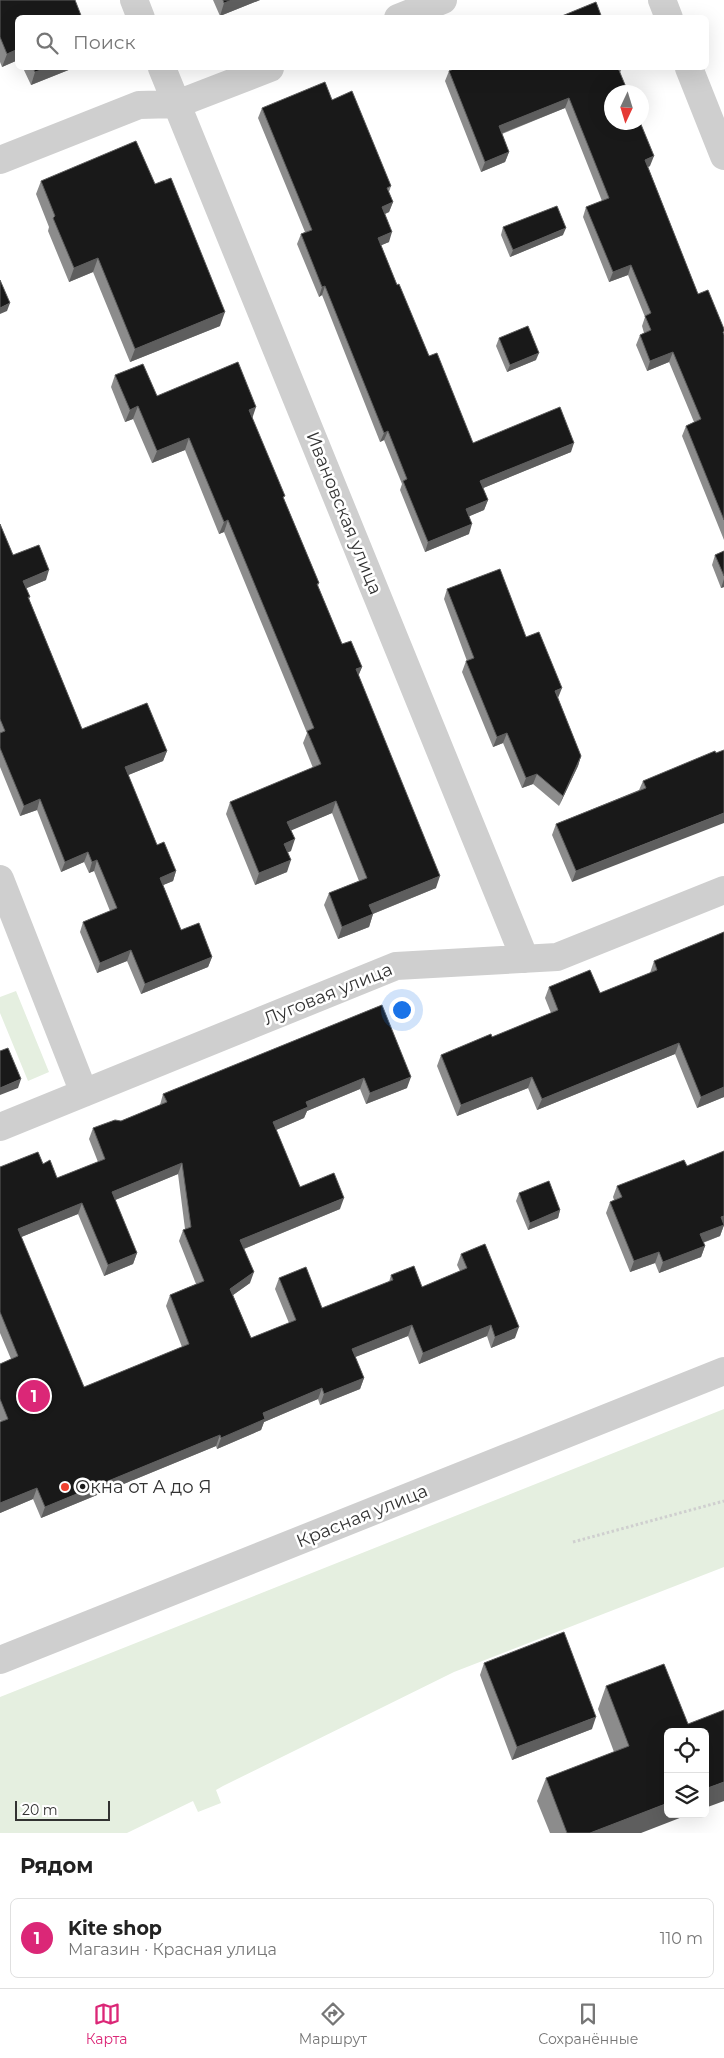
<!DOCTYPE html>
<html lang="ru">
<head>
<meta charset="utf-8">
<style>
	body { margin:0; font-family:Montserrat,sans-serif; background:#f6f6f6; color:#222 }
	.controls { position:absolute; right:15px; bottom:15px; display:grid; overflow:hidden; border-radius:8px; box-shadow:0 5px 20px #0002 }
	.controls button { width:45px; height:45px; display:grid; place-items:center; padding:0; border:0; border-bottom:1px solid #e0e0e0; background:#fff; color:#222; font:25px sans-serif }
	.compass { position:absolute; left:604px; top:85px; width:45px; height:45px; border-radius:50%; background:#fff; box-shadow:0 5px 20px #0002; rotate:184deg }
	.scale { position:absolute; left:15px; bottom:12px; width:95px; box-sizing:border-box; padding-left:5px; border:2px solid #323232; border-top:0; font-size:14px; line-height:18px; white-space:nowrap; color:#323232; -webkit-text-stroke:4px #fff; paint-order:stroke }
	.you { position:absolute; left:401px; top:1009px; width:18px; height:18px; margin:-12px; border:4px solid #fff; border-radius:50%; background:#1a73e8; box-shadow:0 0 0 8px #1a73e833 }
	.badge { display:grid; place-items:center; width:32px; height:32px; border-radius:50%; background:#db2777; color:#fff; font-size:16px; font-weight:700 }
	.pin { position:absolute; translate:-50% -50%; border:2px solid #fff; box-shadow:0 1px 5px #0006 }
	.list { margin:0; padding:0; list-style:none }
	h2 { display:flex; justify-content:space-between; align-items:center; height:65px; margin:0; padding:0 20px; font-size:21px }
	h2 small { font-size:16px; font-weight:400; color:#767676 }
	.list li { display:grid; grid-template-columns:32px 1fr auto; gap:15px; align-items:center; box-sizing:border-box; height:80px; margin:0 10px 10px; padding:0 10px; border:1px solid #e0e0e0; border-radius:8px }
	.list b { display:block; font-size:19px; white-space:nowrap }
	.list p { margin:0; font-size:16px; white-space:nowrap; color:#767676 }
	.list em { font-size:16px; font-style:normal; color:#767676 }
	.icon { flex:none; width:28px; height:28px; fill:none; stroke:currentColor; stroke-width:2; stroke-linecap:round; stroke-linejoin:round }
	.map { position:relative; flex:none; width:724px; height:1833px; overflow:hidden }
	.search { position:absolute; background:#fff; box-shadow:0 5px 20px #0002; left:15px; right:15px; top:15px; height:55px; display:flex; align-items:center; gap:12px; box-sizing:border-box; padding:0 18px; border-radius:8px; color:#767676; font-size:19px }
	.sheet { height:155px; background:#fff }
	nav { display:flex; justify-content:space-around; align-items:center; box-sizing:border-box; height:70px; border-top:1px solid #e0e0e0; background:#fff; font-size:14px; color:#767676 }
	nav a { display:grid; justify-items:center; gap:2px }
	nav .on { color:#db2777 }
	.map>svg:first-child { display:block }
	.green { fill:#e5efe0 }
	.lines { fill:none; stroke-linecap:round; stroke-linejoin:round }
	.path { stroke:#cfcfcf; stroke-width:3; stroke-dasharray:2.5 2.5; stroke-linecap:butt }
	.minor { stroke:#cfcfcf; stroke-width:28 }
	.tertiary { stroke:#cfcfcf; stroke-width:28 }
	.wall { fill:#8c8c8c; fill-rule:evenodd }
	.shaded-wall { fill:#5e5e5e }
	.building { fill:#191919; stroke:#5e5e5e; fill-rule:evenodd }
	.poi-dot { fill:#ef402e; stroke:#fff; stroke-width:2 }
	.labels { text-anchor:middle; stroke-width:5; stroke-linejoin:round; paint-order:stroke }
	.street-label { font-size:18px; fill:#323232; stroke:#fff }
	.poi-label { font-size:18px; fill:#323232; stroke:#fff; text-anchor:start }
</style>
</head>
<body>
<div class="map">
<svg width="724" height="1833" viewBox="0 0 724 1833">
	<rect width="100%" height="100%" fill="#fff"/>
	<path class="green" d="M16,991L49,1072L28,1081L0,1013V997Z
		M724,1409V1567L454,1672L223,1786L216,1790L221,1803L198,1812L193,1801L127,1833H0V1697Z"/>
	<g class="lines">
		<path class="path" d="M573,1542L724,1501"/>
		<path class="minor" d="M134,0L141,18
			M398,18L443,0
			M162,68L525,959
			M0,160L139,105L177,104L270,68
			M0,879L84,1093
			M0,1127L396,966L557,957L724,890"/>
		<path class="tertiary" d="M662,0L669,18
			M689,68L724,156
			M0,1660L724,1371"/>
	</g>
	<path class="wall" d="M0,0L18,18V60L2,67L0,62Z
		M213,0H260L220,16Z
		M23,68H71V69L31,85Z
		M456,68H622L620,73L650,166L648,167L698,294L724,335V540L682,436L686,426L694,422L669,362L647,371L636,345L640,335L644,333L642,326L645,317L628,275L609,282L583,217L586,207L602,201L565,108L502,134L509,152L505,162L481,172L445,81L449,71Z
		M332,100L391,186L389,192L393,202L389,212L385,214L389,242L381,245L397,285L429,356L473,443L571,452L483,488L488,500L484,510L469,516V534L425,552L400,490L402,484L384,440L380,442L322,295L319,297L297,244L301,234L305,232L258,118L262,108Z
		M41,181L155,184L220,326L130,362L93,272L69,282L48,231L49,227L36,194Z
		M503,227L563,235L510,257L501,235Z
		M499,338L536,360L507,372L496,346Z
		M115,375L157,396L252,418L284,499L319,583L318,586L342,644L362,667L358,676L436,888L373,914L369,927L338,939L324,905L329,893L359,881L332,813L291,830V851L288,852L287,872L255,885L226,814L230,802L313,768L303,743L307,733L224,532L219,534L185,450L152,463L133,419L125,422L111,387Z
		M0,524L13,555L46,580L26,588L30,597L29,599L82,729L167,751L163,761L128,775L157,845L176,871L173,881L163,885L181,930L212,957L208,967L141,994L127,961L97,973L80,932L83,922L110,911L94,871L89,873L84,862L61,872L37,810L20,816L0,767Z
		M724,551V587L721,588L712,565L715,555Z
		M447,589L526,637L558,698L581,756L578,766L559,806L533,784L522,788L503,743L493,747L462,672L466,661H467L444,599Z
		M716,753L572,882L552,835L556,824L639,790L643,781Z
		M724,932V1097L697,1108L675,1054L537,1110L528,1088L457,1116L437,1066L441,1055L492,1037L551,1013L545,998L549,987L600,993L650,973L654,961Z
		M382,1005L407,1088L366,1104L360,1089L307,1111L304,1118L276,1130L300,1187L340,1209L244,1249L250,1283L233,1295L251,1338L289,1323L275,1289L279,1278L322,1308L389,1282L391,1275L422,1287L460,1271L457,1265L461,1254L515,1338L491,1348L487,1336L419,1364L408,1336L355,1357L364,1378L360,1389L320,1405L318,1399L264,1422L261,1430L217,1449L216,1446L41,1518L33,1499L0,1513V1422H1L0,1420V1364L11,1359L0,1333V1167L43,1164L57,1178L98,1162L89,1139L93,1128L121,1121L160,1105L163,1094ZM178,1174L185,1229L183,1230L179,1241L196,1284L170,1295L166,1306L182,1347L84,1387L21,1237L78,1214L104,1276L133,1264L137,1253L115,1200Z
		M687,1166L724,1225L720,1236L703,1243L705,1246L701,1257L659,1273L655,1263L630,1272L606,1213L610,1202L614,1200L613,1197L617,1186Z
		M519,1193L560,1210L558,1218L528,1230L516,1201Z
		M484,1663L592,1729L512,1760L480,1675Z
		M606,1686L688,1724L641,1833H550L537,1801L546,1778L614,1752L598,1709Z"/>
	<path class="shaded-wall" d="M232,0H260L220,16L224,3Z
		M18,49V60L2,67L7,54Z
		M47,68H71V69L31,85L35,72Z
		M569,98L565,108L495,136L499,126Z
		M509,152L505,162L481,172L485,162Z
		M654,156L650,166L641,170L645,160Z
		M393,202L389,212L378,217L382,207Z
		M566,228L563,235L510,257L513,250Z
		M392,232L389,242L375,248L378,238Z
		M98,258L93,272L69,282L74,268Z
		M631,265L628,275L609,282L613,272Z
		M325,286L322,295L319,297L322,287Z
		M10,303L7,311L0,314V308Z
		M225,312L220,326L130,362L135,349Z
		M673,352L669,362L647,371L650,361Z
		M539,353L536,360L507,372L510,365Z
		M138,406L133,419L125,422L130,410Z
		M256,407L252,419L249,410Z
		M388,431L384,440L380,442L384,433Z
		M189,438L185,450L152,463L157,451Z
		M574,443L571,452L476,491L480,481Z
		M488,500L484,510L463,519L466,509Z
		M228,520L224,532L219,534L224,522Z
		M472,524L469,534L425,552L428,542Z
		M49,570L46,580L20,591L23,581Z
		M724,579V587L721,588Z
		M362,667L357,679L356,669Z
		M562,688L558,698L555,691Z
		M507,733L503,743L493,747L497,737Z
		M167,751L163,761L121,778L125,767Z
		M581,756L578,766L559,806L563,796Z
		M537,774L533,784L522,788L526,778Z
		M40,799L37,810L20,816L24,806Z
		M336,801L332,813L283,834L287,822Z
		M724,813V823L572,882L576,871Z
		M295,839L291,851L280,856L284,844Z
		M88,852L84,862L61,872L65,862Z
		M97,860L94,871L89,873L92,862Z
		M291,860L287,872L255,885L259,873Z
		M176,871L173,881L156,888L160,878Z
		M440,876L436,888L365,917L369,905Z
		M373,914L369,927L338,939L342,927Z
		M131,950L127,961L97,973L100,963Z
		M212,957L208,967L141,994L145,984Z
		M679,1043L675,1054L537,1110L542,1099Z
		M411,1077L407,1088L366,1104L370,1093Z
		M532,1077L528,1088L457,1116L461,1105Z
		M364,1078L360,1089L307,1111L304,1118L269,1133L273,1122L306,1102Z
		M21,1079L18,1088L0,1095V1088Z
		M724,1087V1097L697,1108L701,1097Z
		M182,1163L178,1174L108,1203L112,1192Z
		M344,1198L340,1209L236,1252L240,1240Z
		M82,1203L78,1214L14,1240L18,1229Z
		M560,1210L558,1218L528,1230L530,1223Z
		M724,1216V1225L720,1236L696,1245L700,1234L721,1217Z
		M705,1246L701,1257L659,1273L663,1262Z
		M659,1252L655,1263L630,1272L634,1261Z
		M137,1253L133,1264L104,1276L108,1265Z
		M254,1272L250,1283L226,1300L230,1289Z
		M412,1325L408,1336L348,1360L352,1349Z
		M491,1325L487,1336L419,1364L423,1353Z
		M519,1327L515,1338L491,1348L495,1337Z
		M364,1378L360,1389L320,1405L324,1394Z
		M322,1388L318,1399L264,1422L261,1430L217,1449L221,1438L263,1413Z
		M220,1435L216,1446L41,1518L45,1507Z
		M37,1488L33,1499L0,1513V1503Z
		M596,1717L592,1729L512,1760L517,1747Z
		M724,1782V1801L705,1808V1789Z
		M668,1803V1814H690L641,1833H590Z"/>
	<path class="building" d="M0,0H75L82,18H18V49L7,54L0,37Z
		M223,0H232L224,3Z
		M596,2L602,18H557Z
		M33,68H47L35,72Z
		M456,68H620H618L628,92H612V122H640L654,156L645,160L698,294L708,290L724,329V331L723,332L724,335V520L686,426L701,419L673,352L650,361L640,335L651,330L645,316L651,313L631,265L613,272L586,207L609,198L569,98L499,126L509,152L485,162L449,71Z
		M325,82L332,100L352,91L391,186L387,188L393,202L382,207L392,232L378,238L397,285L399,284L429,356L437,353L473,443L560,407L574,443L480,481L488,500L466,509L472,524L428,542L403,481L407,479L388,431L384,433L325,286L322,287L301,234L312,230L262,108Z
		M136,141L155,184L171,178L225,312L135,349L98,258L74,268L53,218L55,216L41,181Z
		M557,206L566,228L513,250L503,227Z
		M0,280L10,303L0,308Z
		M528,326L539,353L510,365L499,338Z
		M238,362L256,407L249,410L285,496L283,497L319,583L317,584L342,644L351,641L362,667L356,669L440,876L369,905L373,914L342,927L329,893L367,878L336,801L287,822L295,839L284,844L291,860L259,873L230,802L321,764L307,731L314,728L228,520L224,522L189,438L157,451L138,406L130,410L115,375L143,364L157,396Z
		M0,524L13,555L39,545L49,570L23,581L30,597H28L82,729L147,703L167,751L125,767L157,845L164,842L176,871L160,878L181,930L199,923L212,957L145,984L131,950L100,963L83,922L117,908L97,860L92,862L88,852L65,862L40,799L24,806L0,748V733L5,731L0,719Z
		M724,551V576L715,555Z
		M500,569L526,637L539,632L562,688L555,691L581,756L563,796L537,774L526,778L507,733L497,737L466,661L474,658L447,589Z
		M724,750V813L576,871L556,824L646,788L643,781L715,751L716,753Z
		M724,932V1087L701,1097L679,1043L542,1099L532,1077L461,1105L441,1055L491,1034L492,1037L558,1010L549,987L590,970L600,993L657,970L654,961Z
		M382,1005L411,1077L370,1093L364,1078L306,1102L308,1107L273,1122L300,1187L334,1173L344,1198L240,1240L254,1272L230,1289L251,1338L296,1320L279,1278L306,1267L322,1308L393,1280L391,1275L414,1266L422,1287L467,1268L461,1254L485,1244L519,1327L495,1337L491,1325L423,1353L412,1325L352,1349L364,1378L324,1394L322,1388L263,1413L265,1419L221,1438L220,1435L45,1507L37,1488L0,1503V1422L8,1419L0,1399V1364L18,1356L0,1312V1167L38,1152L43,1164L50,1160L57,1178L105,1159L93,1128L115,1120L121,1121L167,1102L163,1094ZM182,1163L191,1227L183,1230L204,1281L170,1295L189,1344L84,1387L18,1229L82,1203L108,1265L137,1253L112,1192Z
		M8,1048L21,1079L0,1088V1051Z
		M724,1151V1216L721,1217L724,1225L700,1234L705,1246L663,1262L659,1252L634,1261L610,1202L622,1197L617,1186L684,1160L687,1166Z
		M549,1181L560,1210L530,1223L519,1193Z
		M564,1632L596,1717L517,1747L484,1663Z
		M664,1664L688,1724L724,1710V1782L705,1789V1732H668V1803L590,1833H567L546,1778L629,1746L606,1686Z"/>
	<circle class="poi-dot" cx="65" cy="1487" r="5"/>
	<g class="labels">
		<g class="street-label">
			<text transform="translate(344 513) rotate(68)" y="6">Ивановская улица</text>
			<text transform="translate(328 994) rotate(-22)" y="6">Луговая улица</text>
			<text transform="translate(362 1516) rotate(-22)" y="6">Красная улица</text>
		</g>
		<g class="poi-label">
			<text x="75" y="1493">Окна от А до Я</text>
		</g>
	</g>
</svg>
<div class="controls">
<button><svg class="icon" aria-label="locate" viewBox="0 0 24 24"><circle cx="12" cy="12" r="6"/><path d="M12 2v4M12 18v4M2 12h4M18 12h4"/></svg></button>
<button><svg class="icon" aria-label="layers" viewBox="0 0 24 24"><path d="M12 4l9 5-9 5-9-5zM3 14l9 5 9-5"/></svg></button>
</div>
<svg class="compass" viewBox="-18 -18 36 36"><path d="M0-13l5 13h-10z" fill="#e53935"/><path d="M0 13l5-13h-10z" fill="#767676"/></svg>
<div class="scale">20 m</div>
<div class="you"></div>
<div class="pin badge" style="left:34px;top:1396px">1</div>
<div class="search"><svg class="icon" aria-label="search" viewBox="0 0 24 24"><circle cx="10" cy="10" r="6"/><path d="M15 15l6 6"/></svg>Поиск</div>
</div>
<section class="sheet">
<h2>Рядом<small></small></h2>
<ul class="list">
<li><span class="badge">1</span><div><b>Kite shop</b><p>Магазин · Красная улица</p></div><em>110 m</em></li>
</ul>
</section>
<nav>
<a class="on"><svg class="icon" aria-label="map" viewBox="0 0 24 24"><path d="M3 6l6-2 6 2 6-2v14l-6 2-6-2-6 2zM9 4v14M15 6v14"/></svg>Карта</a>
<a><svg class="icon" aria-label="directions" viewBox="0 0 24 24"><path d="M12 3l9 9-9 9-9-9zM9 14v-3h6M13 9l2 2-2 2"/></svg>Маршрут</a>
<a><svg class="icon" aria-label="saved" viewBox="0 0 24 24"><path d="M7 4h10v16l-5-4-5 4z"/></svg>Сохранённые</a>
</nav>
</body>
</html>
